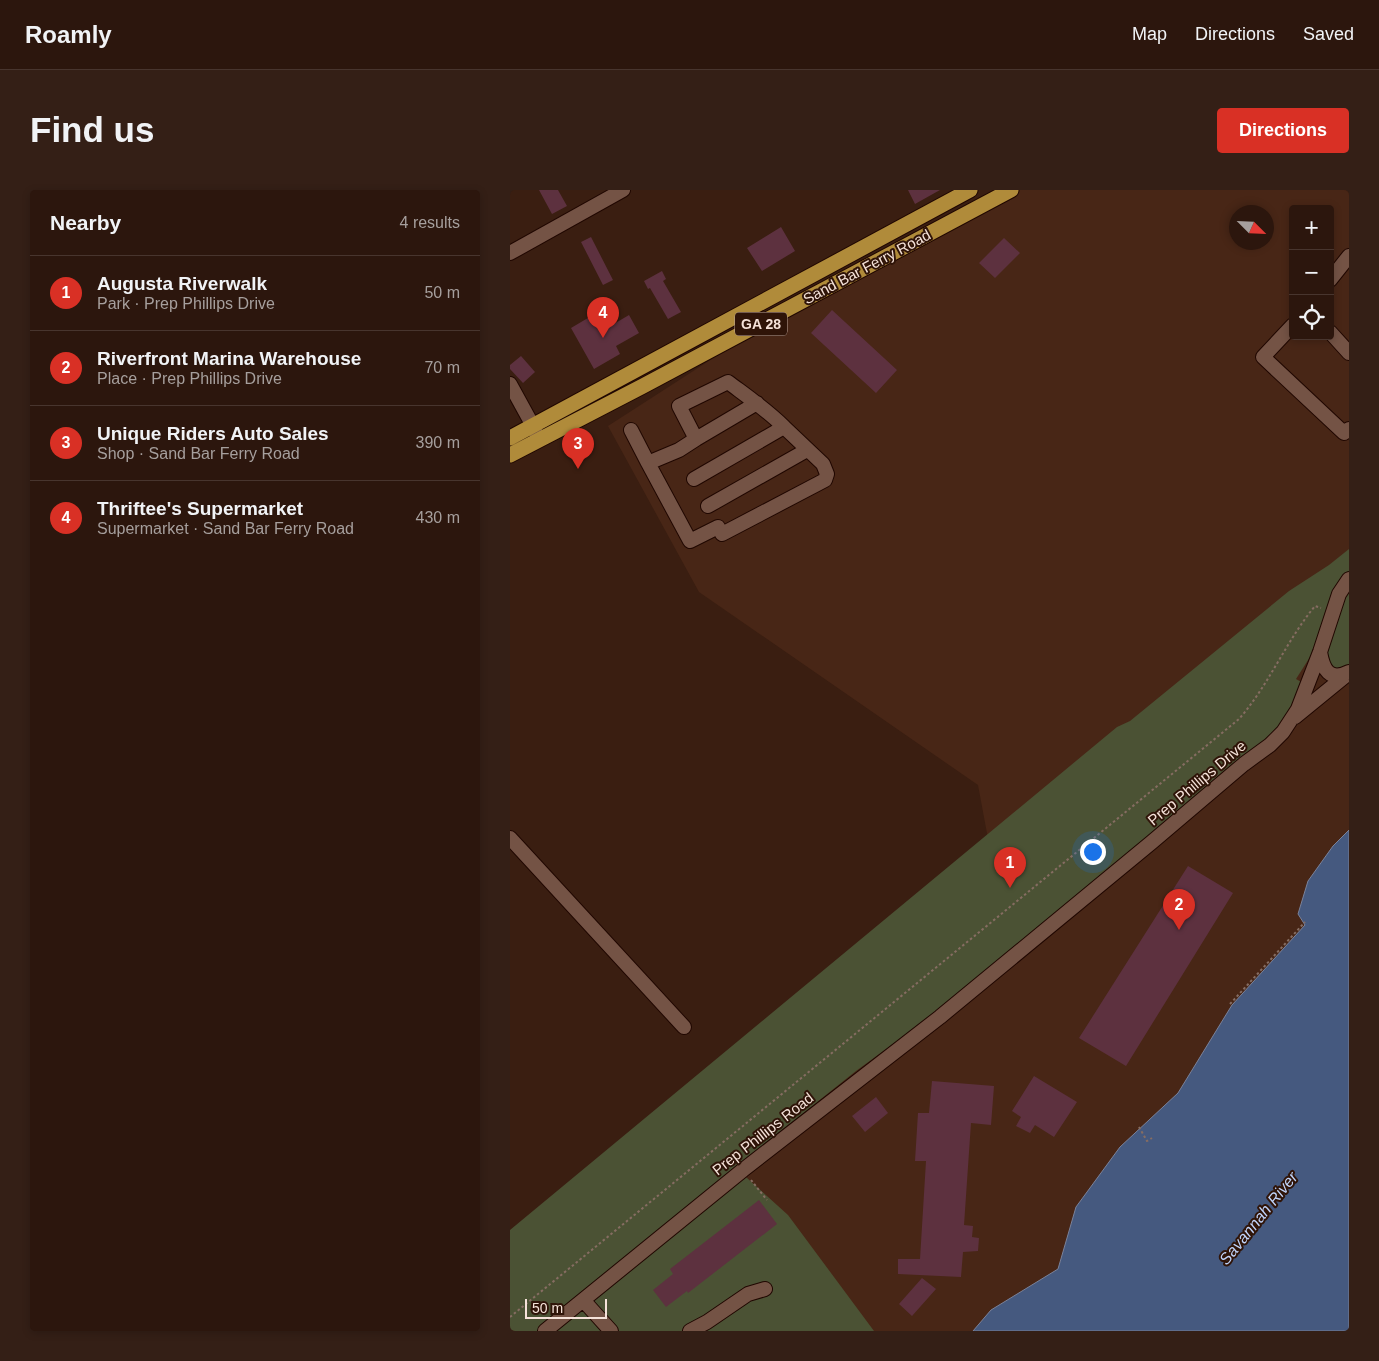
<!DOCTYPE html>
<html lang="en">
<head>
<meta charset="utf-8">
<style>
	body { margin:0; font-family:Arial,sans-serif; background:#341f16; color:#f1f3f6 }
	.controls { position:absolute; right:15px; top:15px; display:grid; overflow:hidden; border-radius:5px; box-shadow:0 2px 8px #0003 }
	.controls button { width:45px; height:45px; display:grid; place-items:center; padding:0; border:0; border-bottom:1px solid #48352e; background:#2c160d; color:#f1f3f6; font:25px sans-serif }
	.compass { position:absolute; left:719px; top:15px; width:45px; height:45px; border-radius:50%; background:#2c160d; box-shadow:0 2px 8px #0003; rotate:114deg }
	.scale { position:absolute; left:15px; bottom:12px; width:82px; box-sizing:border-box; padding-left:5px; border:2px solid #f5e2d9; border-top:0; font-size:14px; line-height:18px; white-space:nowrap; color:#f5e2d9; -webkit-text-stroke:4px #2f1408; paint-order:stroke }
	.you { position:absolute; left:582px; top:661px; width:18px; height:18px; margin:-12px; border:4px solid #fff; border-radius:50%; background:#1a73e8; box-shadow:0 0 0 8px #1a73e833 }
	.badge { display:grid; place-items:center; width:32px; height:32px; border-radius:50%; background:#d93025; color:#fff; font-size:16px; font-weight:700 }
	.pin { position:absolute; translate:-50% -41px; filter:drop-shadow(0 1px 2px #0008) }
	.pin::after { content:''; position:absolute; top:26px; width:18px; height:15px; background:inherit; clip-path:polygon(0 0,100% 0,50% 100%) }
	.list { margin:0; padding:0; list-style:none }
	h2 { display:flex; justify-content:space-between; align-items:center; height:65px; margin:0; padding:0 20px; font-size:21px }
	h2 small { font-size:16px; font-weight:400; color:#a69f9d }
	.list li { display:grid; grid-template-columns:32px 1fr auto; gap:15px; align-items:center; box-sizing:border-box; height:75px; padding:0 20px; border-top:1px solid #48352e }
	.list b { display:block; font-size:19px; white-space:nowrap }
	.list p { margin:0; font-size:16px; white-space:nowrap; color:#a69f9d }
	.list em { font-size:16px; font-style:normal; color:#a69f9d }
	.icon { flex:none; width:28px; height:28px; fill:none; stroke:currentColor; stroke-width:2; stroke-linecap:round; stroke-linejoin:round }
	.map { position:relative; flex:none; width:839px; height:1141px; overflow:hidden; border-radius:5px }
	header { display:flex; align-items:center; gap:30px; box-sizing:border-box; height:70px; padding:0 25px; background:#2c160d; border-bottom:1px solid #48352e }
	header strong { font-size:24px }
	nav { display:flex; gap:28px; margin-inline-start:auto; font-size:18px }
	.intro { display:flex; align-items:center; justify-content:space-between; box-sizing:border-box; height:120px; padding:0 30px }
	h1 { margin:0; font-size:35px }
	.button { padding:12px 22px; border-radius:5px; background:#d93025; color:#fff; font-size:18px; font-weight:700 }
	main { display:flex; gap:30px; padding:0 30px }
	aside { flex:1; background:#2c160d; border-radius:5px; box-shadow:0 2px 8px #0003 }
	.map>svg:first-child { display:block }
	.built { fill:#482616; fill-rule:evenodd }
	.green { fill:#4b5234 }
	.water { fill:#45597f; stroke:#7a829a }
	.building { fill:#5d313f }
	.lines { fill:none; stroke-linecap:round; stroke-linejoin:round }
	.minor-casing { stroke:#200700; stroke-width:16 }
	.major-casing { stroke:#200700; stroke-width:17 }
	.path { stroke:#866d62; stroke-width:2; stroke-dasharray:2.5 2.5; stroke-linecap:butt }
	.minor { stroke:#745345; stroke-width:14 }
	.major { stroke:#b08b3a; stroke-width:15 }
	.labels { text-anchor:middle; stroke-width:4; stroke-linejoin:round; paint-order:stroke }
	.shield { fill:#2f1408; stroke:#baa49a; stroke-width:1 }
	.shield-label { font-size:14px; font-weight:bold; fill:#f5e2d9 }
	.street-label { font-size:15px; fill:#f5e2d9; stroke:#2f1408 }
	.water-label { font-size:16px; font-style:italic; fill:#c0d4fb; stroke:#2f1408 }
</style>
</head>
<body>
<header>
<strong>Roamly</strong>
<nav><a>Map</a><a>Directions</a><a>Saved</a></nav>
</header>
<div class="intro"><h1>Find us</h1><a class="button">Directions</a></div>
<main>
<aside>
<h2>Nearby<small>4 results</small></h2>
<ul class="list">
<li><span class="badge">1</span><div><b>Augusta Riverwalk</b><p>Park · Prep Phillips Drive</p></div><em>50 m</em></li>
<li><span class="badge">2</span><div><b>Riverfront Marina Warehouse</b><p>Place · Prep Phillips Drive</p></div><em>70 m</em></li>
<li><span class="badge">3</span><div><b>Unique Riders Auto Sales</b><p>Shop · Sand Bar Ferry Road</p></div><em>390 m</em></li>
<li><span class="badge">4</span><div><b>Thriftee's Supermarket</b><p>Supermarket · Sand Bar Ferry Road</p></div><em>430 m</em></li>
</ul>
</aside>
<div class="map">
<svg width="839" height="1141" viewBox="0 0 839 1141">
	<rect width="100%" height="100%" fill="#3a1e11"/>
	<path class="built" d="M488,0H839V748L537,1141H0L479,654L468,595L189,402L98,236L250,138ZM783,19H820V146H783ZM726,22H756V52H726Z"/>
	<path class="green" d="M839,359V475L832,480H824L807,456L786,489L793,493L785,514L740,578L434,817L346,881L256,953L227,979L278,1025L364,1141H0V1040L607,537L620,531L779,401L819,375Z"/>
	<path class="water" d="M839,640V1141H463L481,1120L548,1079L566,1017L610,957L668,903L722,815L795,735L788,724L798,691L823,656Z"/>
	<path class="building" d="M29,0H48L57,16L42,24Z
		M398,0H430L405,14Z
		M271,37L285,61L252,81L237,58Z
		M81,47L103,90L93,95L71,52Z
		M494,48L510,63L485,88L469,73Z
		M152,81L156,89L153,91L171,122L158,129L140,98L138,99L134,91Z
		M322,120L387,180L366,203L301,143Z
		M88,122L97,138L119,125L129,143L106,156L110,164L84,179L61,138Z
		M11,166L25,182L13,193L0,179V175Z
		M678,676L723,703L616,876L569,848Z
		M524,886L567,912L544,947L525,935L520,943L506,936L511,927L502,921Z
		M422,891L484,896L481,935L461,933L454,1035L463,1036L462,1047L469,1048L468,1061L453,1062L451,1087L388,1084V1069H410L416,971H405L408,923H419Z
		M366,907L378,923L355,942L342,926Z
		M249,1010L267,1034L178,1103L177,1101L156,1117L143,1100L163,1084L160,1079Z
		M412,1088L426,1099L402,1126L389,1114Z"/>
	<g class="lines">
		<defs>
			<path id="minor" d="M0,63L113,0
				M820,90L839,66
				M783,135L753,167L834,243L839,239
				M820,142L839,163
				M0,194L23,236L29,250
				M247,213L186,249L169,216L218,192C238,207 257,220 274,237
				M121,240L138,273
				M186,249L169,260L138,273L180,351L208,337
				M184,289L274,237L313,274L317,284L315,290L212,344
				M198,316L297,260
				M810,462C813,479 819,492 839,482
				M785,527L839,483
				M0,648L174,837
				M73,1110L101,1141
				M35,1141L233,980L430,827L642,652L734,574L760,555L773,542L788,519L810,462L829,404L839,389
				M180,1141L197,1132L238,1104L255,1099"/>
			<path id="major" d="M0,248L460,0
				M0,265L133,196L501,0"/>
		</defs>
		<use href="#minor" class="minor-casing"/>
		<use href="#major" class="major-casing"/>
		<path class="path" d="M720,814L795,732
			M629,937L637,951L642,948
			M241,990L257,1010
			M0,1127L729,529C759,495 776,451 805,416L811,418"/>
		<use href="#minor" class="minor"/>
		<use href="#major" class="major"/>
	</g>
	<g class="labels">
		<rect class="shield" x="225" y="122.5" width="52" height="23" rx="4"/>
		<g class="shield-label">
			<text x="251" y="139">GA 28</text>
		</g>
		<g class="street-label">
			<text transform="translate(357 77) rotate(-28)" y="5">Sand Bar Ferry Road</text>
			<text transform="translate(687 593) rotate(-40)" y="5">Prep Phillips Drive</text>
			<text transform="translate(253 944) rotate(-38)" y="5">Prep Phillips Road</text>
		</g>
		<g class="water-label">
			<text transform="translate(748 1028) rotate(-51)" y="6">Savannah River</text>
		</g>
	</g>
</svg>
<div class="controls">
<button>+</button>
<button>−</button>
<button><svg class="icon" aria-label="locate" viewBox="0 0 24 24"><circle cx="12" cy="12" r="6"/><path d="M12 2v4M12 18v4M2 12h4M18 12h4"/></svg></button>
</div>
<svg class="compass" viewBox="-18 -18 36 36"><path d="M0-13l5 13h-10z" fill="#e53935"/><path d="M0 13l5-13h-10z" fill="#a69f9d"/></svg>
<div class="scale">50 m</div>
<div class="you"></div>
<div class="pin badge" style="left:500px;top:698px">1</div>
<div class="pin badge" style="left:669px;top:740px">2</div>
<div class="pin badge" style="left:68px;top:279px">3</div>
<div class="pin badge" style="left:93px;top:148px">4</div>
</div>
</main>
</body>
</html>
